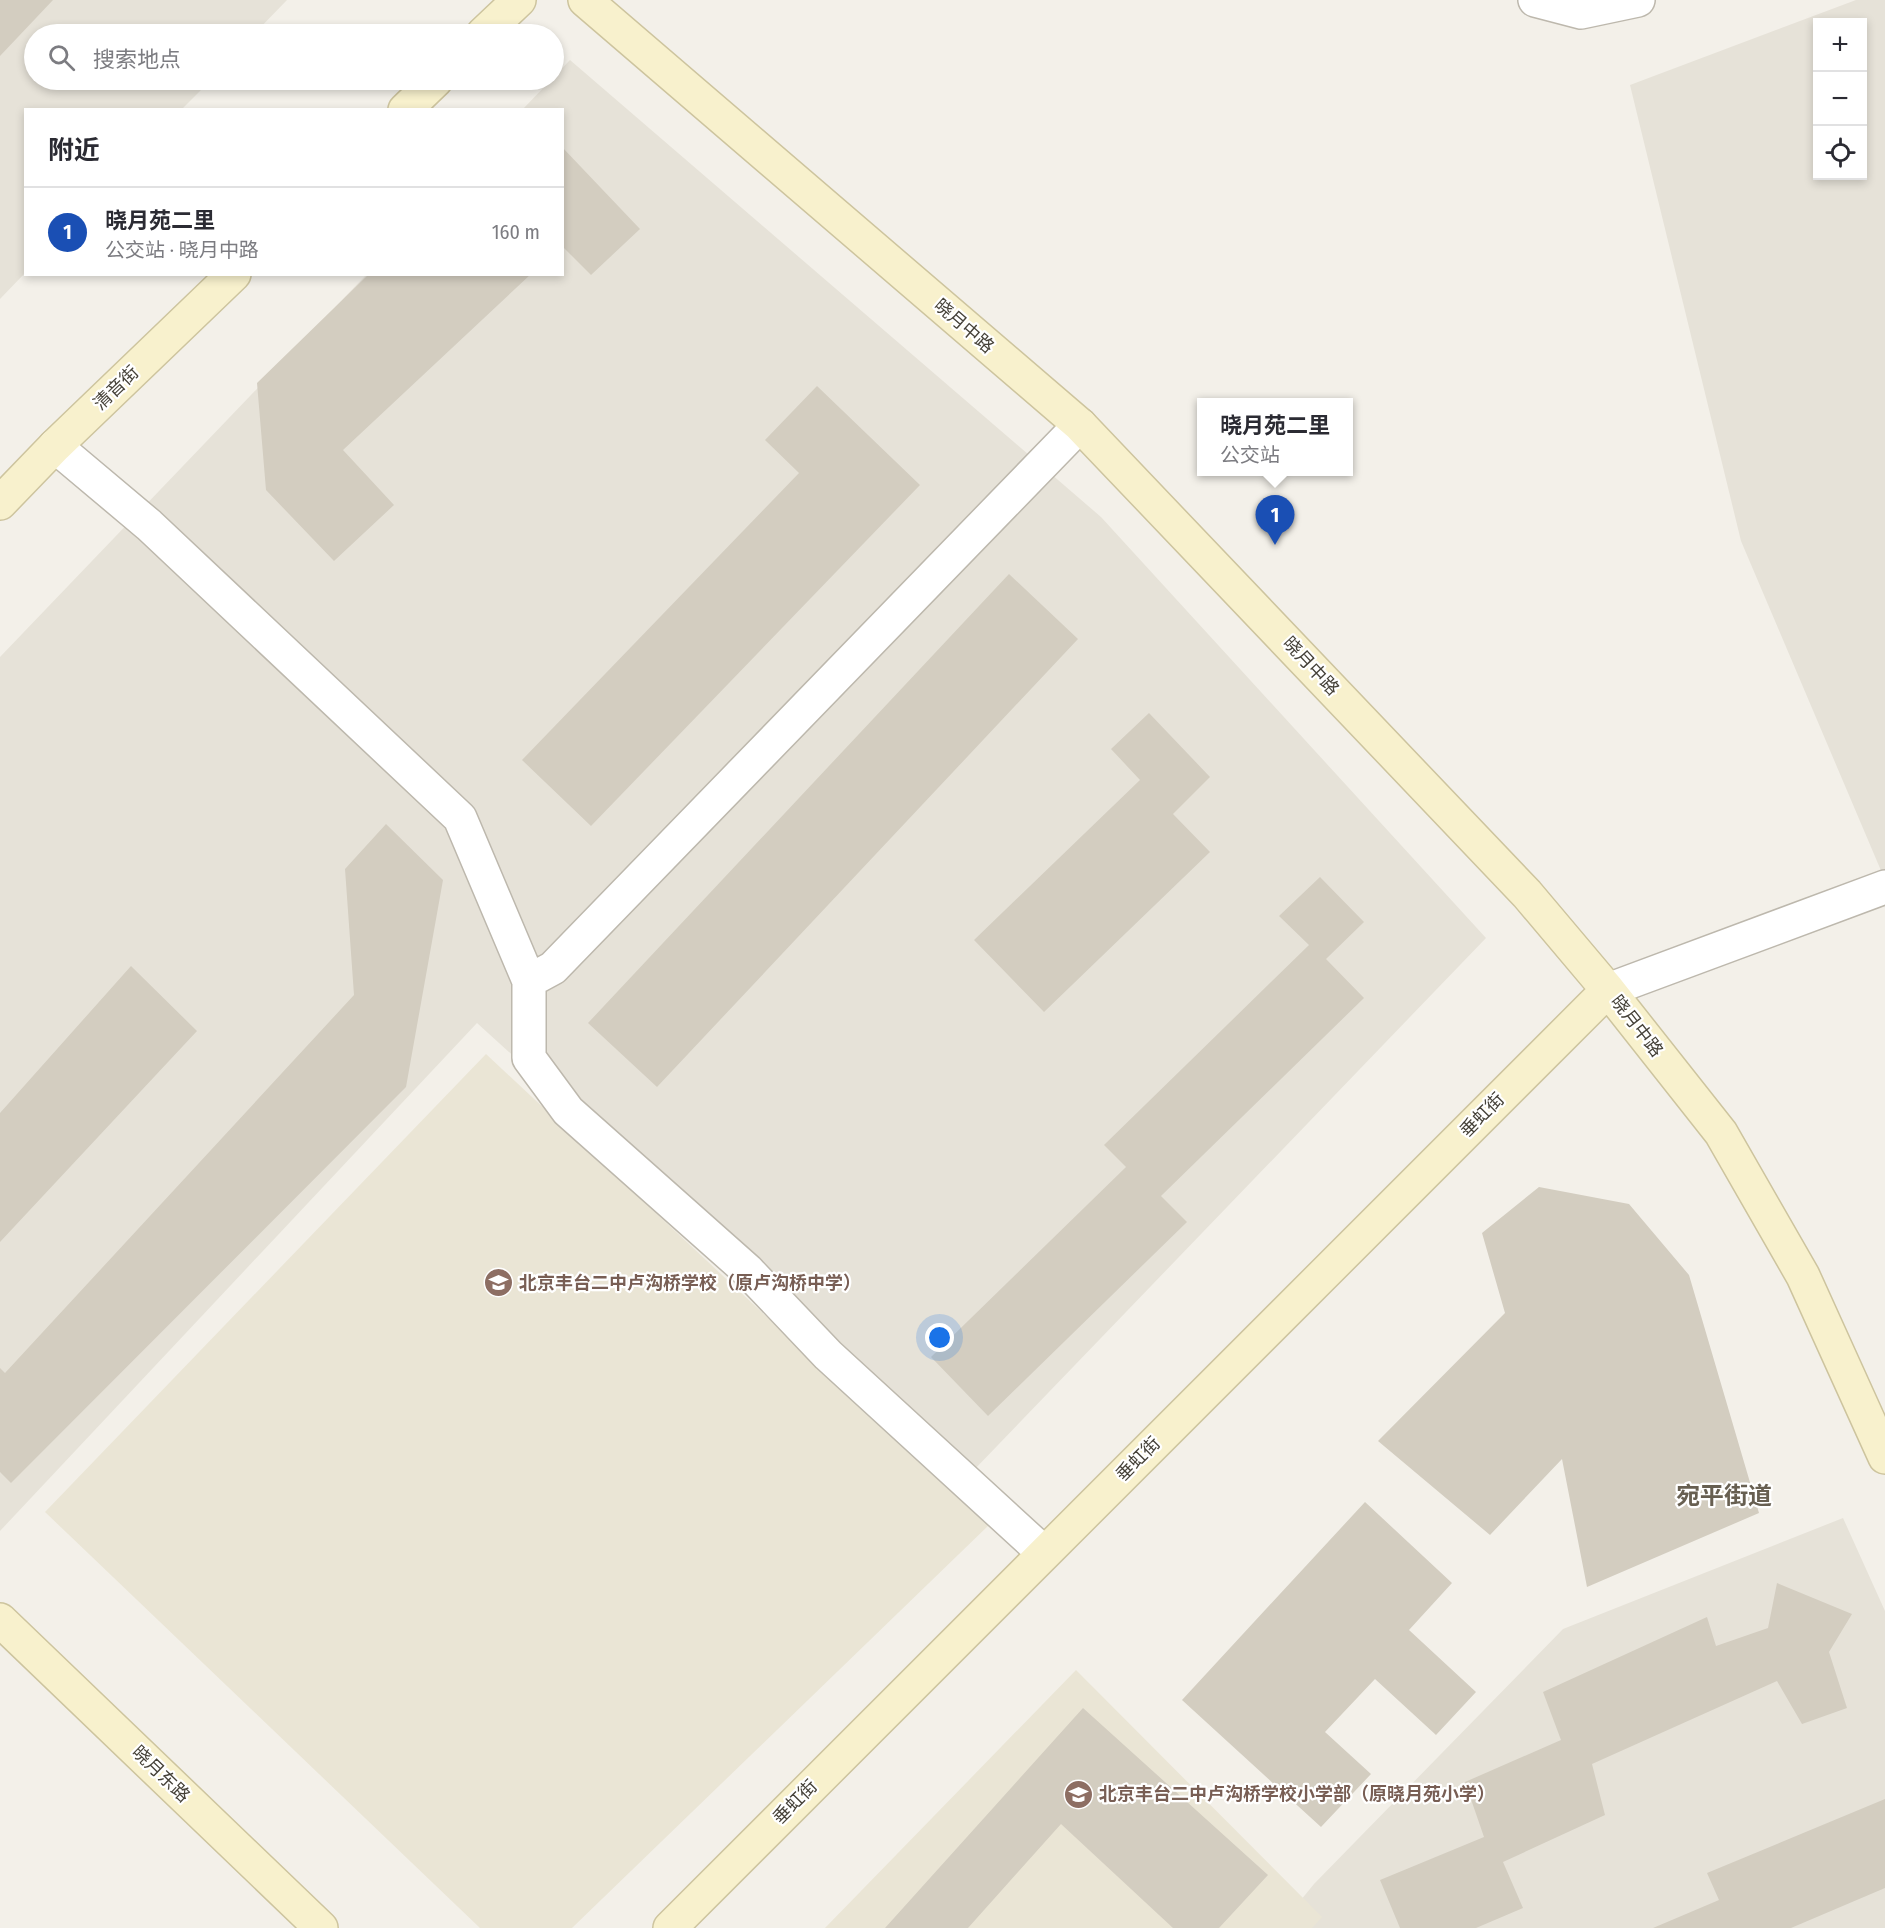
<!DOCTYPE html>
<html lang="zh">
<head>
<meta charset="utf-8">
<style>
	body { margin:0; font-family:"Fira Sans Condensed","Noto Sans SC",sans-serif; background:#f7f7f7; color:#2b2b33 }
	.controls { position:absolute; right:18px; top:18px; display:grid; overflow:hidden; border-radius:0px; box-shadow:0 3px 9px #0003 }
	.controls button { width:54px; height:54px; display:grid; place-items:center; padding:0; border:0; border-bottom:2px solid #e1e1e2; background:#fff; color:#2b2b33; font:30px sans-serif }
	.you { position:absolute; left:940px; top:1338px; width:21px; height:21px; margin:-15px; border:4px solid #fff; border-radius:50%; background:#1a73e8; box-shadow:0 0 0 9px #1a73e833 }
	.badge { display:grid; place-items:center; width:39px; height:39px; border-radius:50%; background:#b45309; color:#fff; font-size:20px; font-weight:700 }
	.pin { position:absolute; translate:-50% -50px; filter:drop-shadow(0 2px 3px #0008) }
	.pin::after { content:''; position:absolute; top:32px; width:21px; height:18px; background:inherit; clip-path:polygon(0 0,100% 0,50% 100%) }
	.popup { position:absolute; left:1197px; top:398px; width:156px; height:78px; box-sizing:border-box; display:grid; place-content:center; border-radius:0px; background:#fff; filter:drop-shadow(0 2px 4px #0005); font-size:20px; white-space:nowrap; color:#7c7c81 }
	.popup b { font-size:22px; color:#2b2b33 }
	.popup::after { content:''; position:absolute; left:50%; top:100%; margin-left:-12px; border:12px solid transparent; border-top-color:#fff }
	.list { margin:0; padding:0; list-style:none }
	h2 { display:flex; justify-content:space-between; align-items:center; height:78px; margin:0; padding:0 24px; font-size:26px }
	h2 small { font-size:20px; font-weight:400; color:#7c7c81 }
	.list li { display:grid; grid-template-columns:39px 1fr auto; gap:18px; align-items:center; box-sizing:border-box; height:90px; padding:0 24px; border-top:2px solid #e1e1e2 }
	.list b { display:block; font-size:22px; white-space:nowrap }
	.list p { margin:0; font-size:20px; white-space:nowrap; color:#7c7c81 }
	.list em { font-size:20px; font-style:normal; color:#7c7c81 }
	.icon { flex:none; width:33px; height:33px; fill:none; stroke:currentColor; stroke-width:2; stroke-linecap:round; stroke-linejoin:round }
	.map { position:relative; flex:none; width:1885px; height:1928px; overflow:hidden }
	.search { position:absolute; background:#fff; box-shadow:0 3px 9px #0003; left:24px; top:24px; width:540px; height:66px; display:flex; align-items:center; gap:15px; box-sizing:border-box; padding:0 21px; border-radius:33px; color:#7c7c81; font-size:22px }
	.panel { position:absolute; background:#fff; box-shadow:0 3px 9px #0003; left:24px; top:108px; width:540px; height:168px; border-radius:0px }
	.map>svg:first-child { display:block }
	.residential { fill:#e6e2d8; fill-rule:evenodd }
	.education { fill:#eae5d5 }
	.building { fill:#d3cdc0 }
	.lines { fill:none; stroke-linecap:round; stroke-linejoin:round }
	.street-casing { stroke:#bdb8ad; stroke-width:36 }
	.secondary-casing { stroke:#cdc49e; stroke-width:36 }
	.street { stroke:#fff; stroke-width:33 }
	.secondary { stroke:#f8f1cd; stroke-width:33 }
	.labels { text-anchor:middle; stroke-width:4.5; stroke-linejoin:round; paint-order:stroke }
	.street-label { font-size:18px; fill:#454138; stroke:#fff }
	.education-label { font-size:18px; font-weight:bold; fill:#785e54; stroke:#fff; text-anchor:start }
	.district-label { font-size:24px; font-weight:bold; fill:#675f51; stroke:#fff }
</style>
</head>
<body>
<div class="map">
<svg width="1885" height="1928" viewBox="0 0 1885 1928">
	<rect width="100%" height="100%" fill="#f3f0e9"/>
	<path class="residential" d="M0,0H287L254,34H34V80H211L182,109L26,110L25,273L0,299Z
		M1856,0H1885V880L1741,541L1630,85ZM1818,22H1862V176H1818Z
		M570,60L1101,517L1486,938L972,1472L477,1023L0,1531V657L366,275L562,274V110L523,109Z
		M1843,1518L1885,1611V1928H1278L1314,1884L1563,1629Z"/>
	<path class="education" d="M486,1054L989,1525L572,1928H480L45,1512Z
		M1076,1670L1322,1917L1312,1928H825Z"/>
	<path class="building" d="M0,0H53L0,56Z
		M562,147L640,229L591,275L562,246Z
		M369,274H531L343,450L394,505L334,561L266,490L257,383Z
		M817,386L920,485L591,826L522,760L799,473L765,440Z
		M1009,574L1078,639L657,1087L588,1023Z
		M1149,713L1210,777L1173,814L1210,852L1044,1012L974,940L1140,780L1111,749Z
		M386,824L443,880L406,1087L11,1483L0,1472V1368L5,1373L354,995L345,869Z
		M1320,877L1364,922L1326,959L1364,998L1161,1196L1187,1222L988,1416L931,1357L1126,1167L1104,1145L1309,945L1279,916Z
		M131,966L197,1031L0,1242V1113Z
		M1539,1187L1629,1204L1689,1275L1759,1513L1587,1587L1562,1459L1490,1535L1378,1441L1505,1313L1482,1233Z
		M1365,1502L1452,1583L1409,1630L1476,1692L1436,1735L1375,1679L1325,1732L1371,1774L1321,1827L1182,1700Z
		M1777,1583L1852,1614L1829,1652L1847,1708L1802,1724L1777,1681L1592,1764L1605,1815L1503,1862L1523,1908L1476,1928H1400L1380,1880L1484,1837L1465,1782L1561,1740L1543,1692L1707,1617L1716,1646L1768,1628Z
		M1083,1708L1268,1875L1219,1928H1173L1061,1824L968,1928H885Z
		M1885,1799V1888L1791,1928H1653L1719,1900L1707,1873Z"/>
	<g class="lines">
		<defs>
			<path id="street" d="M1535,0L1581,12L1638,0
				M55,446L149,525L460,818L529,981V1058L568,1111L747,1270L828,1355L1044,1553
				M529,981L553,968L1080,425
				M1608,990L1885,887"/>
			<path id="secondary" d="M585,0L1080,425L1527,894L1608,990L1721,1133L1803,1276L1885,1457
				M483,34L519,0
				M405,110L436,80
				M0,503L55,446L234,274
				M0,1620L321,1928
				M670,1928L1608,990"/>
		</defs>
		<use href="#street" class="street-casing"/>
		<use href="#secondary" class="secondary-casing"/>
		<use href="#street" class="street"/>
		<use href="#secondary" class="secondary"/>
	</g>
	<defs>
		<symbol id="school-disc" viewBox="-11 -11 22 22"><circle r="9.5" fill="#8d6e63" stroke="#fff"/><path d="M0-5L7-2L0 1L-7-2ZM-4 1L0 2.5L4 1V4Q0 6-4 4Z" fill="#fff"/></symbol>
	</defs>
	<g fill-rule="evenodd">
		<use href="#school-disc" x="482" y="1266" width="33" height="33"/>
		<use href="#school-disc" x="1062" y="1778" width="33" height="33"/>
	</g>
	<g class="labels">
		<g class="street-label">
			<text transform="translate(964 326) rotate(41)" y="6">晓月中路</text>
			<text transform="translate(116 388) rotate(-44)" y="6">清音街</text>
			<text transform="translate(1311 666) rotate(47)" y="6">晓月中路</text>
			<text transform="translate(1637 1026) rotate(52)" y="6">晓月中路</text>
			<text transform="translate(1482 1115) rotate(-45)" y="6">垂虹街</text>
			<text transform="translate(1138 1459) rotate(-45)" y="6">垂虹街</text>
			<text transform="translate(161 1774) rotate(44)" y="6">晓月东路</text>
			<text transform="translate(795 1802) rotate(-45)" y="6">垂虹街</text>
		</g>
		<g class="education-label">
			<text x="519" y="1289">北京丰台二中卢沟桥学校（原卢沟桥中学）</text>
			<text x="1099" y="1800">北京丰台二中卢沟桥学校小学部（原晓月苑小学）</text>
		</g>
		<g class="district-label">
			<text x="1724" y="1504">宛平街道</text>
		</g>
	</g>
</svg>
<div class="controls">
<button>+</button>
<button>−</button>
<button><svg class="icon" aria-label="locate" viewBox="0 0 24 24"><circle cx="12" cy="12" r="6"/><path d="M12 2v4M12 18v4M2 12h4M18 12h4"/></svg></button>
</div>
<div class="you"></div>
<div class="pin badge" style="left:1275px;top:545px;background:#1a4fb4">1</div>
<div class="popup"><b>晓月苑二里</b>公交站</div>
<div class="search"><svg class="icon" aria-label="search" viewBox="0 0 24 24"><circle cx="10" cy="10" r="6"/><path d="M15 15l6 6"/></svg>搜索地点</div>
<section class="panel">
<h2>附近<small></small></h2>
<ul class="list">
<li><span class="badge" style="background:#1a4fb4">1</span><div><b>晓月苑二里</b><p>公交站 · 晓月中路</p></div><em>160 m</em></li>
</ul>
</section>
</div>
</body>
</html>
